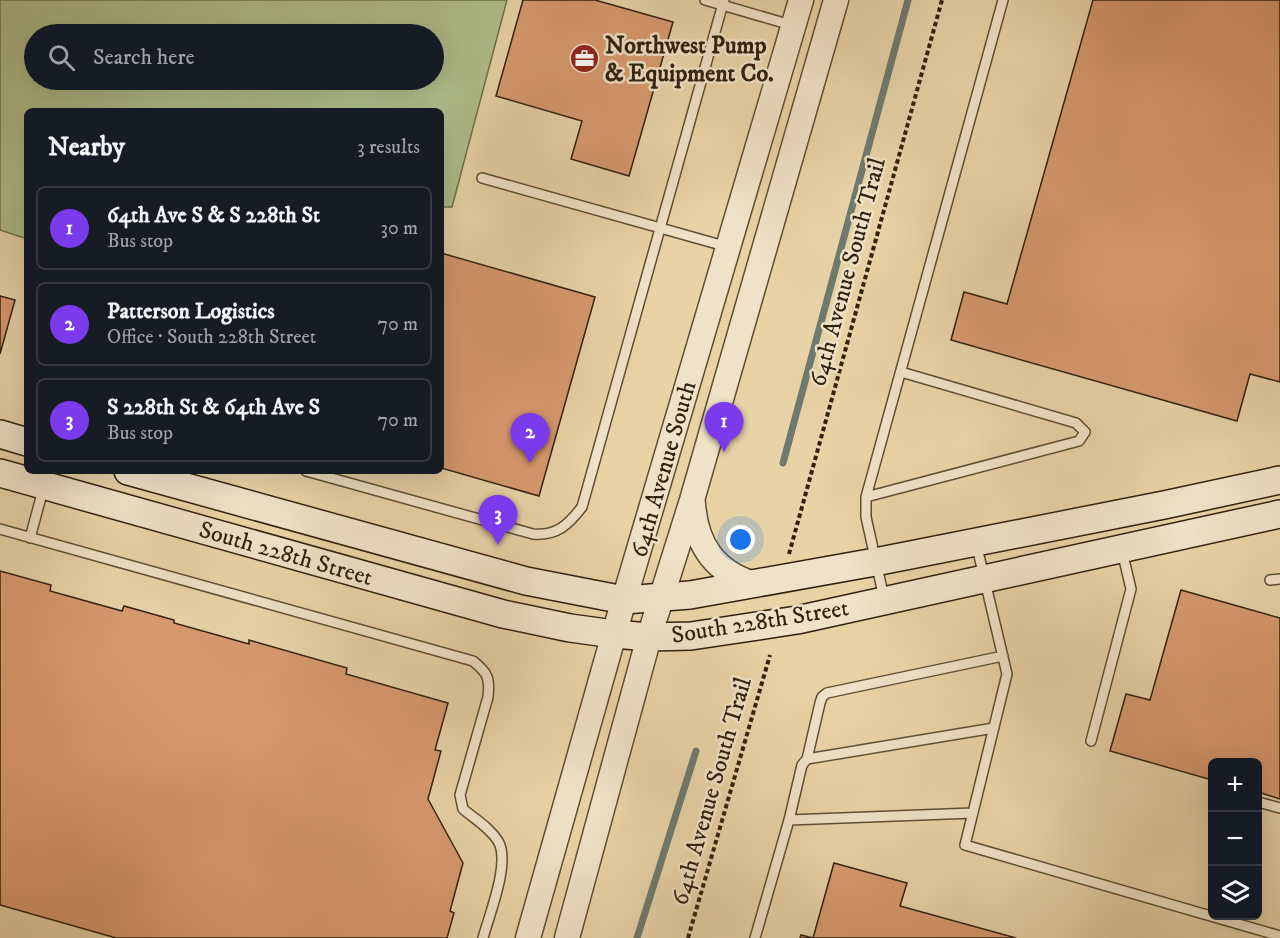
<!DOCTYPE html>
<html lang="en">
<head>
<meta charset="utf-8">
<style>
	body { margin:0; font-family:"IM FELL DW Pica",serif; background:#242831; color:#f1f3f6 }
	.controls { position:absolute; right:18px; bottom:18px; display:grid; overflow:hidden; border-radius:9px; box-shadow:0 6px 24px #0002 }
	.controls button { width:54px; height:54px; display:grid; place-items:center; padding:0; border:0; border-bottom:2px solid #363941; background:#171b24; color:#f1f3f6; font:30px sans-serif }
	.you { position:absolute; left:741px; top:540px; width:21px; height:21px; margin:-15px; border:4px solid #fff; border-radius:50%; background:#1a73e8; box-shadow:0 0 0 9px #1a73e833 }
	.badge { display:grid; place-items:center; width:39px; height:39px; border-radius:50%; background:#7c3aed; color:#fff; font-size:20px; font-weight:700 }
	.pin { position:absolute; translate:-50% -50px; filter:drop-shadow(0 2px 3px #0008) }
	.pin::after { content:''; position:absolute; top:32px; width:21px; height:18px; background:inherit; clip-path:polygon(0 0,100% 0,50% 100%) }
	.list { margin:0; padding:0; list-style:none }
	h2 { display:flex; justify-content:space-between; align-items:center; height:78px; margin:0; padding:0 24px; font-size:26px }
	h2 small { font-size:20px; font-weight:400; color:#9ea1a6 }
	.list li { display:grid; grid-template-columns:39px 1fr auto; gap:18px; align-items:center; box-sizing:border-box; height:84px; margin:0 12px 12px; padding:0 12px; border:2px solid #363941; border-radius:9px }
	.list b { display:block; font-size:22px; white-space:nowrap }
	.list p { margin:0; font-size:20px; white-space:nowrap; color:#9ea1a6 }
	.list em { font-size:20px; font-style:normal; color:#9ea1a6 }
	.icon { flex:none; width:33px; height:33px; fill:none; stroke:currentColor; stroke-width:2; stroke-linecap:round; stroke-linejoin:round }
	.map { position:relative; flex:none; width:1280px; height:938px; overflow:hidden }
	.search { position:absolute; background:#171b24; box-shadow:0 6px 24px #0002; left:24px; top:24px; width:420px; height:66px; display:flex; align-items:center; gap:15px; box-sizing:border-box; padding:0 21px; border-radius:33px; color:#9ea1a6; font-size:22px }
	.panel { position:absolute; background:#171b24; box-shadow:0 6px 24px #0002; left:24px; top:108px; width:420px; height:366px; border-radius:9px }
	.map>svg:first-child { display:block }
	.green { fill:#afbe8c; stroke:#70704c; stroke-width:1.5; fill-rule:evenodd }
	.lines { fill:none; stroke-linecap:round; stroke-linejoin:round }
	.stream { stroke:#6f7a6f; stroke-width:7 }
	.building { fill:#d8996f; stroke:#30210d; stroke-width:1.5 }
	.service-casing { stroke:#5e4e34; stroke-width:12 }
	.tertiary-casing { stroke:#5e4e34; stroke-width:27 }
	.secondary-casing { stroke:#30210d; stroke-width:30 }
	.path { stroke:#30210d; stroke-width:4; stroke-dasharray:4.5 3; stroke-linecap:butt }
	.service { stroke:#f0e2c6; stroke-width:9 }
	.tertiary { stroke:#f0e2c6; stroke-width:24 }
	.secondary { stroke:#f0e2c6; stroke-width:27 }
	.labels { text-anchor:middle; stroke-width:5; stroke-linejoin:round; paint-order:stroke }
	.poi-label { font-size:24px; font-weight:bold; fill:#30210d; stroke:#f0e2c6; text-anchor:start }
	.street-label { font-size:24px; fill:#30210d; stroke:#f0e2c6 }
</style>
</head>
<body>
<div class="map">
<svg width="1280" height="938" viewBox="0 0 1280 938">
	<rect width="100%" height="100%" fill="#e8d3a7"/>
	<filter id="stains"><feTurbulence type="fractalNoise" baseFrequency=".00333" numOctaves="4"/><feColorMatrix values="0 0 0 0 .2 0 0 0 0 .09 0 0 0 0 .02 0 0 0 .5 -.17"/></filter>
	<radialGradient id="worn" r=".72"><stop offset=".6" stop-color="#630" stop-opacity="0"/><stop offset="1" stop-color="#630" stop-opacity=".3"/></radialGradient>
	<path class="green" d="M0,0H507L452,207H441V111H27V239L0,230ZM34,34H434V80H34Z"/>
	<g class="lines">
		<path class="stream" d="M783,463L908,0
			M637,938L696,751"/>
	</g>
	<path class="building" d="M523,0H595L673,22L629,176L571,159L582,121L496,96Z
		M1093,0H1280V382L1250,374L1237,421L951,340L964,292L1007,304Z
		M441,253L595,297L539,496L441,468Z
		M0,296L15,300L0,354Z
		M0,571L51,585L50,591L122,611L124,606L174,620V623L249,644V640L347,668L346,674L448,703L435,750L441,751L428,799L463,863L450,911L454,913L447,938H116L0,905Z
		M1181,590L1280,618V799L1258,792V762H1212V780L1110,751L1126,694L1150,700Z
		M834,863L907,883L900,906L1016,938H800L801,935L813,938Z"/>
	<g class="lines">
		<defs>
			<path id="service" d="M705,0L791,25
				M482,178L728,247
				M306,471L533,534C557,536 568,525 582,507L724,0
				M866,497L1079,441L1085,432L1076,423L901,372
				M0,529L473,661C488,673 490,678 488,697L460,795L463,809C475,819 490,828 498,841C511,862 489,915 483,938
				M30,538L48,471
				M976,543L1007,674L965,845L1280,936
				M1270,580L1280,579
				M884,598L866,517V497L1003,0
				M1091,741L1131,589L1122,551
				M807,759L820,703L822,697L827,693L1003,656
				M1258,802L1280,808
				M789,820L802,765L807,759L994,728
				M755,938L789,820L973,813"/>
			<path id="tertiary" d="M693,504C696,545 715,572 754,584
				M528,938L614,634L801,0
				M567,938L649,637L692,500L836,0"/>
			<path id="secondary" d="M0,434L27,442
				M128,471L526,581L624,600L690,595L875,562L1164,505L1280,480
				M0,473L503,614L570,628L614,634L649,637L691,636L797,620L1280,514"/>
		</defs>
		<use href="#service" class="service-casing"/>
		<use href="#tertiary" class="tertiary-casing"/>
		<use href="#secondary" class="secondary-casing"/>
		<path class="path" d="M789,554L942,0
			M688,938L770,655"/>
		<use href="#service" class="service"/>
		<use href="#tertiary" class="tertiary"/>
		<use href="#secondary" class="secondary"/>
	</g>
	<defs>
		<symbol id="office-disc" viewBox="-11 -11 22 22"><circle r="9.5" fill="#8f2418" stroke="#f0e2c6"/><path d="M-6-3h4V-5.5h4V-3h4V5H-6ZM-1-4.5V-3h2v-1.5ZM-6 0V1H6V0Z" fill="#fff"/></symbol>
	</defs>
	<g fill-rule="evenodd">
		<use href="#office-disc" x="568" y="42" width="33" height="33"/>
	</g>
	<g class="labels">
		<g class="poi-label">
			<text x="605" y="53">Northwest Pump<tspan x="605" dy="28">&amp; Equipment Co.</tspan></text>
		</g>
		<g class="street-label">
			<text transform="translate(847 272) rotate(-75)" y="8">64th Avenue South Trail</text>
			<text transform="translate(663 469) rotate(-74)" y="8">64th Avenue South</text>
			<text transform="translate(286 553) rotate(16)" y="8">South 228th Street</text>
			<text transform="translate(760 621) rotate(-9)" y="8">South 228th Street</text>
			<text transform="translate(711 791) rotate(-74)" y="8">64th Avenue South Trail</text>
		</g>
	</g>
	<rect width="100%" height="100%" filter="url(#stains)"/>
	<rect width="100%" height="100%" fill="url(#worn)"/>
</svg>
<div class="controls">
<button>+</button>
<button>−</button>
<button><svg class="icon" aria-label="layers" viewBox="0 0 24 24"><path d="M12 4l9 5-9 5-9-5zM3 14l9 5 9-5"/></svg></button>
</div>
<div class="you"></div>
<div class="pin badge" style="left:724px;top:452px">1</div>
<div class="pin badge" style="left:530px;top:463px">2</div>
<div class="pin badge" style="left:498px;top:545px">3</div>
<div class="search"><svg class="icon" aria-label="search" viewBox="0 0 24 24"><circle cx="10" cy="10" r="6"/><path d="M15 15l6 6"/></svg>Search here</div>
<section class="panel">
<h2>Nearby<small>3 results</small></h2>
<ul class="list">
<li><span class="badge">1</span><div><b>64th Ave S &amp; S 228th St</b><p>Bus stop</p></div><em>30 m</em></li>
<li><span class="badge">2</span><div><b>Patterson Logistics</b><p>Office · South 228th Street</p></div><em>70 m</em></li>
<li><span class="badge">3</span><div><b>S 228th St &amp; 64th Ave S</b><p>Bus stop</p></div><em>70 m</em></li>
</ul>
</section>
</div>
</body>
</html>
